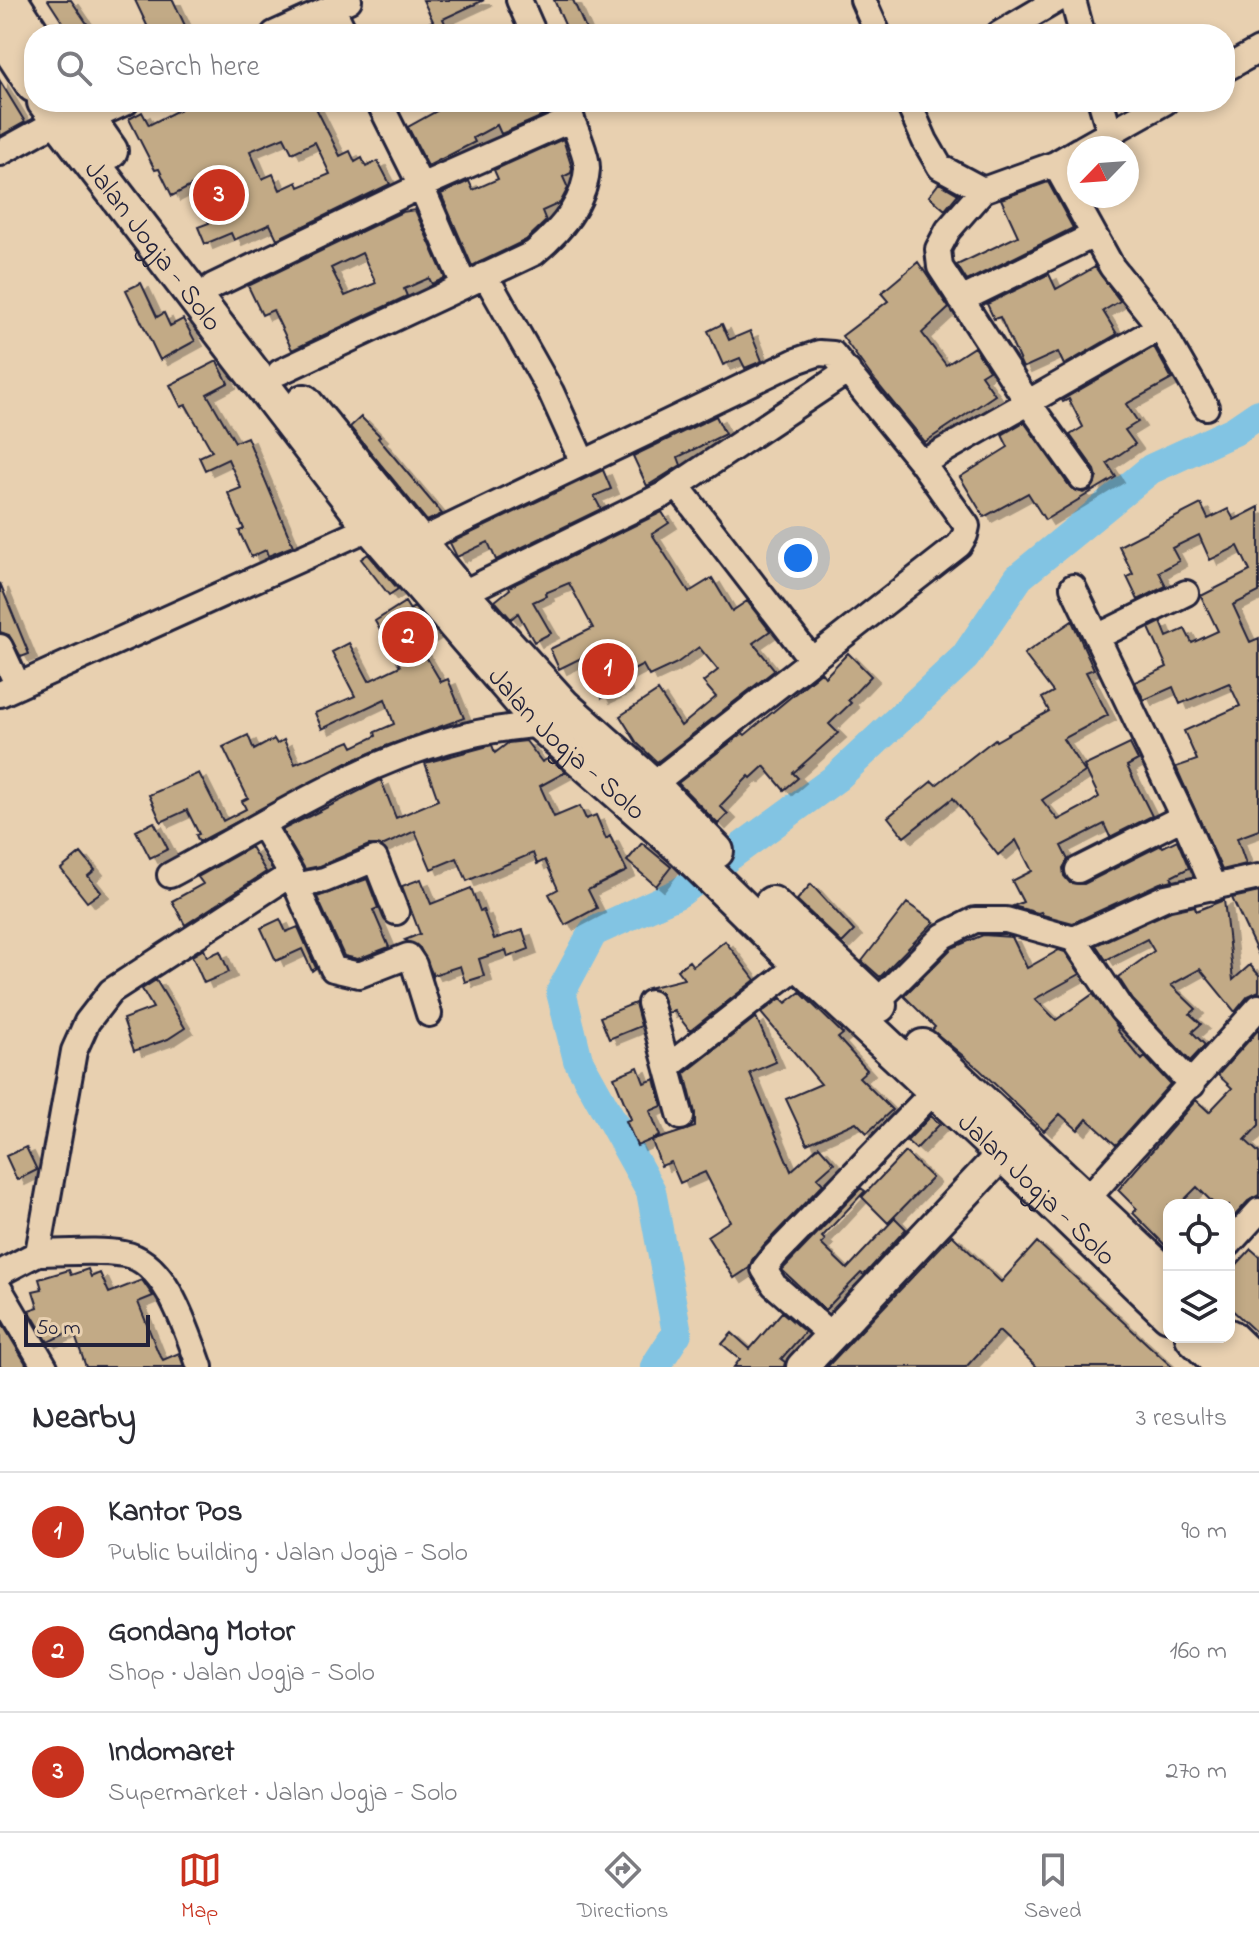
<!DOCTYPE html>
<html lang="en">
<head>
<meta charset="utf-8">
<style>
	body { margin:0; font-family:"Indie Flower",sans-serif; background:#f7f7f7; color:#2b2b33 }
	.controls { position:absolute; right:24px; bottom:24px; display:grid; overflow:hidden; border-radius:16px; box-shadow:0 4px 12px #0003 }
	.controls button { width:72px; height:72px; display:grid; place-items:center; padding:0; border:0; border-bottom:2px solid #e1e1e2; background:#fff; color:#2b2b33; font:40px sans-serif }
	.compass { position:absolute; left:1067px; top:136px; width:72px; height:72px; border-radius:50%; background:#fff; box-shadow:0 4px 12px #0003; rotate:245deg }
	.scale { position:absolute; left:24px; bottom:20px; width:126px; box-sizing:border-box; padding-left:8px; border:4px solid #22223b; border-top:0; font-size:22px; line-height:28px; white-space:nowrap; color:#22223b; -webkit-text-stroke:6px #e8d0b0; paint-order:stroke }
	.you { position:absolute; left:798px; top:558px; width:28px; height:28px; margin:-20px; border:6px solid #fff; border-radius:50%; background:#1a73e8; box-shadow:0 0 0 12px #1a73e833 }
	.badge { display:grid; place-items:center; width:52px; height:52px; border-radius:50%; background:#c8321e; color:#fff; font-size:26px; font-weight:700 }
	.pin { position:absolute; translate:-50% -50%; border:4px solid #fff; box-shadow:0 2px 8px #0006 }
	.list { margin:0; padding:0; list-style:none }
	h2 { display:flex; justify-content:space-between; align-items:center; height:104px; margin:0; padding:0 32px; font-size:34px }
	h2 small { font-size:26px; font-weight:400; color:#7c7c81 }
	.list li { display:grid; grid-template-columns:52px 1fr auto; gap:24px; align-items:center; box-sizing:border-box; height:120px; padding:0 32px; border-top:2px solid #e1e1e2 }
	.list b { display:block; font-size:30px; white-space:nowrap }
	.list p { margin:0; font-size:26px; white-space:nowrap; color:#7c7c81 }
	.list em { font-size:26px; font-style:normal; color:#7c7c81 }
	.icon { flex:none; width:44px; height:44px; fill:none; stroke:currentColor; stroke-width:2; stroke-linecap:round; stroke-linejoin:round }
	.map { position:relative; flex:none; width:1259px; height:1367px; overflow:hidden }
	.search { position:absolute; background:#fff; box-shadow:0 4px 12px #0003; left:24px; right:24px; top:24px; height:88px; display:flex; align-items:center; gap:20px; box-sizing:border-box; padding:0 28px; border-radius:32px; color:#7c7c81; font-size:30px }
	.sheet { height:464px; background:#fff }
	nav { display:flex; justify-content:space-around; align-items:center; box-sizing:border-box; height:112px; border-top:2px solid #e1e1e2; background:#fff; font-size:22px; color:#7c7c81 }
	nav a { display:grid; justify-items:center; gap:4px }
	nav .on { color:#c8321e }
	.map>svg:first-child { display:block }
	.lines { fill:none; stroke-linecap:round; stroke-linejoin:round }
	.river { stroke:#82c4e3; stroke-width:30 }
	.building { fill:#c2aa86; stroke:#22223b; stroke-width:2; fill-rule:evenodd; filter:url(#shadow) }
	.minor-casing { stroke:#22223b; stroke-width:30 }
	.major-casing { stroke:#22223b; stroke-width:36 }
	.highway-casing { stroke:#22223b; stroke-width:40 }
	.minor { stroke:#e8d0b0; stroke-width:24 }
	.major { stroke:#e8d0b0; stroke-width:30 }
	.highway { stroke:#e8d0b0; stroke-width:34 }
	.labels { text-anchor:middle; stroke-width:6; stroke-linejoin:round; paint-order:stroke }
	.street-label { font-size:28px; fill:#22223b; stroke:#e8d0b0 }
</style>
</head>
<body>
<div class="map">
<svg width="1259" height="1367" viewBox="0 0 1259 1367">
	<defs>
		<filter id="shadow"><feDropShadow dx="8" dy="5" stdDeviation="0" flood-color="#0004"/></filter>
	</defs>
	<rect width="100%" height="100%" fill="#e8d0b0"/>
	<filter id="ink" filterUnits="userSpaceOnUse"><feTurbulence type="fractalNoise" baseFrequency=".0125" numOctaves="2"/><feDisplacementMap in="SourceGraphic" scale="16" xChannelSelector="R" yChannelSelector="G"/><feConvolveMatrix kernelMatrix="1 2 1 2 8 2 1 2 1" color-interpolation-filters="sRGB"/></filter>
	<g filter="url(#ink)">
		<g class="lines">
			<path class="river" d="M655,1367L677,1333L651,1191L578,1060L561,992L593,932L679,893L836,778L965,657L1019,577L1151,469L1234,431L1259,414"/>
		</g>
		<path class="building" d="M48,0H71L94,34H70Z
			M135,0H173L189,34H151Z
			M423,0H484L443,19L450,34H405L433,21Z
			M554,0H573L588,34H569Z
			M0,81L25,122L0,136Z
			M194,102H313L340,156L350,151L355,162L362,158L366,167L378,161L390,184L277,239L270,224L234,240L231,233L205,244L198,227L209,223L193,185L172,196L159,169L155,170L129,119L142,112L149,125ZM284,137L292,153L315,142L330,174L299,187L297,182L280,190L273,174L262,179L250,151Z
			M453,102H546L552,112L501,134L497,125L473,138L475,142L428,166L408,127Z
			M563,139L572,168L571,173L563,177L568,188L560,203L542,211L546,221L526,240L472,266L441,194L469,181L473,190L498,179L494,170Z
			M1048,182L1073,228L967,281L957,265L1018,236L1001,199Z
			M939,183L958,194L945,210L929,196Z
			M415,210L445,278L432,284L429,278L404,289L407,296L292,350L273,310L262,315L248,286L402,212ZM362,253L376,283L345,296L331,268Z
			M918,262L949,308L922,333L946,365L974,347L989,370L981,375L995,395L925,442L872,377L842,336L888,301L881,293Z
			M1095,267L1120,301L1103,311L1117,334L1064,365L1058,352L1023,368L1000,317L994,319L987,304L1049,274L1056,289Z
			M141,283L157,317L164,313L170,326L183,319L195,341L160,360L126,290Z
			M722,324L729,340L750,331L762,361L745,368L740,358L723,365L708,331Z
			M1154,347L1172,379L1126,404L1138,422L1125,430L1135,444L1107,463L1116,477L1045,520L1028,493L984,517L960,477L1008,447L1002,435L1024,422L1070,487L1083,493L1091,490L1097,477L1095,470L1070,435L1083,427L1069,399L1063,402L1062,400Z
			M217,361L228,383L207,394L235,442L247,437L293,546L268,556L266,550L251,557L239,531L244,529L228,493L241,488L228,459L205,470L199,457L212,451L186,405L181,407L170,385Z
			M716,416L725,434L678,457L681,465L647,486L633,456Z
			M361,417L380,436L378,438L442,514L427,521L350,427Z
			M603,470L611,489L594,496L601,509L496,560L488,542L457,557L450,543Z
			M1201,504L1208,519L1228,509L1234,520L1259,507V592L1233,605L1250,642L1259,638V830L1237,838L1246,864L1222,870L1176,767L1197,760L1184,731L1240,706L1229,683L1180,704L1173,687L1144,700L1135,682L1167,667L1149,628L1161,622L1167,637L1185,629L1192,643L1218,631L1201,596L1250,571L1238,546L1210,560L1199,535L1172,548L1179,561L1159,572L1166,586L1138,600L1127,577L1133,574L1119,546Z
			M662,512L669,523L652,534L689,592L712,578L732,611L747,601L770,631L753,643L775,670L657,762L637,743L620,716L658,691L681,726L716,697L703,682L718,670L699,647L677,663L649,676L643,665L620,677L625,687L602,698L583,657L559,669L550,649L593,628L569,583L545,593L546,596L533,602L551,633L534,642L518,613L511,619L495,601L510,589L509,587Z
			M368,554L398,589L389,595L361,559Z
			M0,583L29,654L21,657L9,635L0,632Z
			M405,602L410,610L414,607L422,617L433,634L418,643L441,682L448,679L464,718L386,746L347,763L199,842L196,835L199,834L187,810L161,822L149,795L199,773L223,821L246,809L242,801L248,798L223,747L248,735L254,750L274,739L277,744L284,740L295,764L350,741L353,747L376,736L375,732L394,724L385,699L322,729L315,713L355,696L332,652L349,643L369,681L400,666L375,621Z
			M1072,621L1094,669L1086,672L1108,715L1063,739L1085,772L1042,800L1058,820L1090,803L1099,797L1084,766L1130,744L1138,760L1127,766L1152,816L1110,837L1104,824L1061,846L1068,860L1063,868L1064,876L1070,883L1084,884L1161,845L1163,847L1177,840L1189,868L1171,877L1173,880L1160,883L1073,923L1043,915L1041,912L1038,913L1013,906L1023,902L1012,881L1032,871L1016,840L998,855L953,798L904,837L888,817L932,781L936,785L995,739L996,741L1049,711L1042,698L1053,692L1024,654Z
			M848,653L871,676L848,700L851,703L829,724L838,733L793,773L798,778L784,790L764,766L751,778L749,776L720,806L728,814L718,824L678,783L743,733L745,735L821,672L825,677Z
			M526,741L542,762L549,758L566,772L540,786L554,817L580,806L586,819L596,815L606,839L610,836L627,871L588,890L597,908L565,925L549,894L558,889L545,860L537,864L533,853L467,881L457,858L431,869L415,831L382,846L369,845L320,866L305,869L282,830L381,780L396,818L438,800L425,763L492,745L495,753L508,743Z
			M154,822L168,849L150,858L136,831Z
			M642,843L671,867L656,886L627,861Z
			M251,847L266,872L185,925L172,901L203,884L198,877Z
			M81,853L95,870L88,876L101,892L87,902L61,869Z
			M367,879L378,908L373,910L389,947L358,959L344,956L317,897Z
			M421,879L431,904L471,888L480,911L483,910L494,939L523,930L529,949L508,957L506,950L479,959L484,976L465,982L460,966L433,975L420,948L405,940L420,934L402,886Z
			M811,884L854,931L842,943L797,900Z
			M1259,892V956L1232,898Z
			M1224,900L1233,980L1250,965L1259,975V991L1248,996L1235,1012L1200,969L1171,985L1196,1009L1190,1014L1201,1024L1192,1032L1205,1045L1190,1061L1133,1000L1118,977L1154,951L1147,939L1106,960L1096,945L1171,911L1195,906L1196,911Z
			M907,903L934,922L880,977L862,961Z
			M280,919L286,932L298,927L316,968L312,971L302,949L276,961L261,928Z
			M983,935L1012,937L1027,968L1059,950L1065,952L1080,974L1035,999L1056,1020L1093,994L1118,1028L1117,1030L1142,1060L1145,1057L1170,1084L1116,1145L1087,1119L1078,1130L1060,1114L1044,1131L980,1070L932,1030L935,1027L904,996L952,948Z
			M725,941L755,980L690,1031L674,1011L668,1013L661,993L648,988L684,979L677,970L689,961L693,966Z
			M204,949L207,957L220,951L229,972L204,983L192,956Z
			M156,980L185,1028L168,1039L134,1051L123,1019L153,1008L142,989Z
			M800,992L843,1034L838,1038L867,1070L859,1077L892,1110L867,1133L856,1122L807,1144L786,1099L821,1084L761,1013L781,998L786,1003Z
			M635,1003L641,1026L609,1039L600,1017Z
			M756,1017L776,1062L750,1073L791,1171L819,1146L834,1163L817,1178L823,1184L764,1245L752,1260L749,1268L734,1278L707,1236L730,1221L705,1172L680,1183L671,1162L661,1166L652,1141L695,1127V1113L685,1073Z
			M1259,1029V1125L1245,1140L1259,1153V1195L1248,1201L1229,1222V1205H1215L1197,1187L1179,1205H1169V1249L1133,1213L1137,1209L1118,1190L1196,1100L1209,1112L1232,1088L1218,1075Z
			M638,1067L644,1083L655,1079L662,1106L650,1111L660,1136L637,1146L626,1121L631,1119L614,1077Z
			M931,1116L940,1124L916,1149L907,1141Z
			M26,1147L37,1170L17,1180L6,1156Z
			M905,1152L932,1178L888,1223L862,1197Z
			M861,1188L865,1191L822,1237L825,1240L821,1244L847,1269L895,1218L906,1229L864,1275L861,1273L825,1310L782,1270Z
			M952,1235L1001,1282L1037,1242L1172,1367H1037L999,1331L966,1367H827Z
			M1251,1249L1259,1256V1335L1229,1307V1273Z
			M88,1269L91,1277L100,1273L109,1293L142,1280L153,1296L138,1302L158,1352L163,1360L179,1353L184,1367H86L73,1330L48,1342L29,1310L38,1307L33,1291L42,1289L39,1279L69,1270L71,1275Z
			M782,1312L805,1332L781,1359L785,1362L784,1367H734L740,1359L722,1344L732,1333L750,1349Z
			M0,1320L25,1362L27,1367H0Z"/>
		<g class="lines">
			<defs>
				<path id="minor" d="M519,0L534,34
					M863,0L878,34
					M1073,0L1082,34
					M332,7L345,34
					M274,34L349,0
					M999,34L1057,0
					M1225,69L1259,50
					M379,102L421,186L464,285
					M908,102L925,141L940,167L983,190L1055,164L1079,150
					M1101,102L1110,133
					M87,120L126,102
					M1083,148L1165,102
					M0,153L58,121
					M983,190L948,230L938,249L940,267L1027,401L1082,478
					M485,275L551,392L583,463
					M213,286L421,186L572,119
					M961,300L1092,236
					M1160,327L1206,407
					M280,372L534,253C559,232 585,204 587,169C588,155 570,116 564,102
					M678,487L811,659
					M418,542L796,361L819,353L833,354L922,463
					M1073,587L1183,817L1214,888
					M461,594L663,495L848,371
					M1097,637L1186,593
					M0,647L18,686
					M0,694L371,527
					M652,785L959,545L965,535L967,526L922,463L1160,327L1112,267L1055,164
					M1078,870L1183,817
					M291,874L333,969L359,975L408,956L414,965L429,1014
					M170,875C266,824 362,759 469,735C492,729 517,727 541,724
					M296,886L324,880L375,859L396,912
					M1074,939L1121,1009L1192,1085
					M650,1003L681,1117
					M876,1003L943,936L975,920H1006L1074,939L1166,897L1259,877
					M669,1066L800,964
					M1087,1199L1259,1007
					M1229,1244L1259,1211
					M0,1273L38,1253
					M0,1290L45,1367
					M832,1336L774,1285L764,1269L775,1255L935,1090
					M200,1367C187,1332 167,1261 124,1254C97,1249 65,1253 38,1253L74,1051L87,1022L111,991L291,874L263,826"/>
				<path id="major" d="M802,1367L1017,1138"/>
				<g id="highway">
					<path d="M10,0L34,37"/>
					<path d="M0,33L34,85"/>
					<path id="s1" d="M45,102L371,527L541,724L683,849L800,964L1003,1154L1169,1314"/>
					<path d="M76,102L110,151"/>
					<path d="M304,402L461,594L563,706L652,785L716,851"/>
					<path d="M772,904L879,1005"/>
					<path d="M923,1047L1169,1278"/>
					<path d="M1193,1337L1224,1367"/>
					<path d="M1229,1337L1259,1366"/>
				</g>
			</defs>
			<use href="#minor" class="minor-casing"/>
			<use href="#major" class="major-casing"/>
			<use href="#highway" class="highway-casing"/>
			<use href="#minor" class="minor"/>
			<use href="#major" class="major"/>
			<use href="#highway" class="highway"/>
		</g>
	</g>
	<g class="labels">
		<g class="street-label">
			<text dy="10" stroke="none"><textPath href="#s1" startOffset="180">Jalan Jogja - Solo</textPath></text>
			<text dy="10" stroke="none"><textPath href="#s1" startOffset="828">Jalan Jogja - Solo</textPath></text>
			<text dy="10" stroke="none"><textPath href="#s1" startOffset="1476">Jalan Jogja - Solo</textPath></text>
		</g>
	</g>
</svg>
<div class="controls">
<button><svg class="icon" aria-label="locate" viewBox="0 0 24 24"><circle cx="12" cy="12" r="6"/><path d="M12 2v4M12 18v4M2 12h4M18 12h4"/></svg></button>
<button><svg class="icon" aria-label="layers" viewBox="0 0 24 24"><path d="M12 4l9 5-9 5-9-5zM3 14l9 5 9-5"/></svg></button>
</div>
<svg class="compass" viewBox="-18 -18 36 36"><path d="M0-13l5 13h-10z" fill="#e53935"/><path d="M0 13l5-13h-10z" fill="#7c7c81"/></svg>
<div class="scale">50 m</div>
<div class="you"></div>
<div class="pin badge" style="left:608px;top:669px">1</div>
<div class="pin badge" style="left:408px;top:637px">2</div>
<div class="pin badge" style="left:219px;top:195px">3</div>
<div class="search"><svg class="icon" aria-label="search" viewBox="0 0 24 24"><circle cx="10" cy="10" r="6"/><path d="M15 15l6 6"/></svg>Search here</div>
</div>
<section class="sheet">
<h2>Nearby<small>3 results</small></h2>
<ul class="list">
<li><span class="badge">1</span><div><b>Kantor Pos</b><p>Public building · Jalan Jogja - Solo</p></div><em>90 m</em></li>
<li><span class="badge">2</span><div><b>Gondang Motor</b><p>Shop · Jalan Jogja - Solo</p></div><em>160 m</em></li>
<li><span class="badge">3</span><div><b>Indomaret</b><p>Supermarket · Jalan Jogja - Solo</p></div><em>270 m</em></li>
</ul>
</section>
<nav>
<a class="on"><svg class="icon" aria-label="map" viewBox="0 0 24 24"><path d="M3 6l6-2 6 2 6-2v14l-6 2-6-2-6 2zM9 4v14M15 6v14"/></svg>Map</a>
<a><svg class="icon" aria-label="directions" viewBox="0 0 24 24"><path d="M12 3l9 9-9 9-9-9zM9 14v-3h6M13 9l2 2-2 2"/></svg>Directions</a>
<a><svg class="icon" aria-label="saved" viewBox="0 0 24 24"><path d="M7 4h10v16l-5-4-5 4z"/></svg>Saved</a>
</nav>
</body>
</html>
